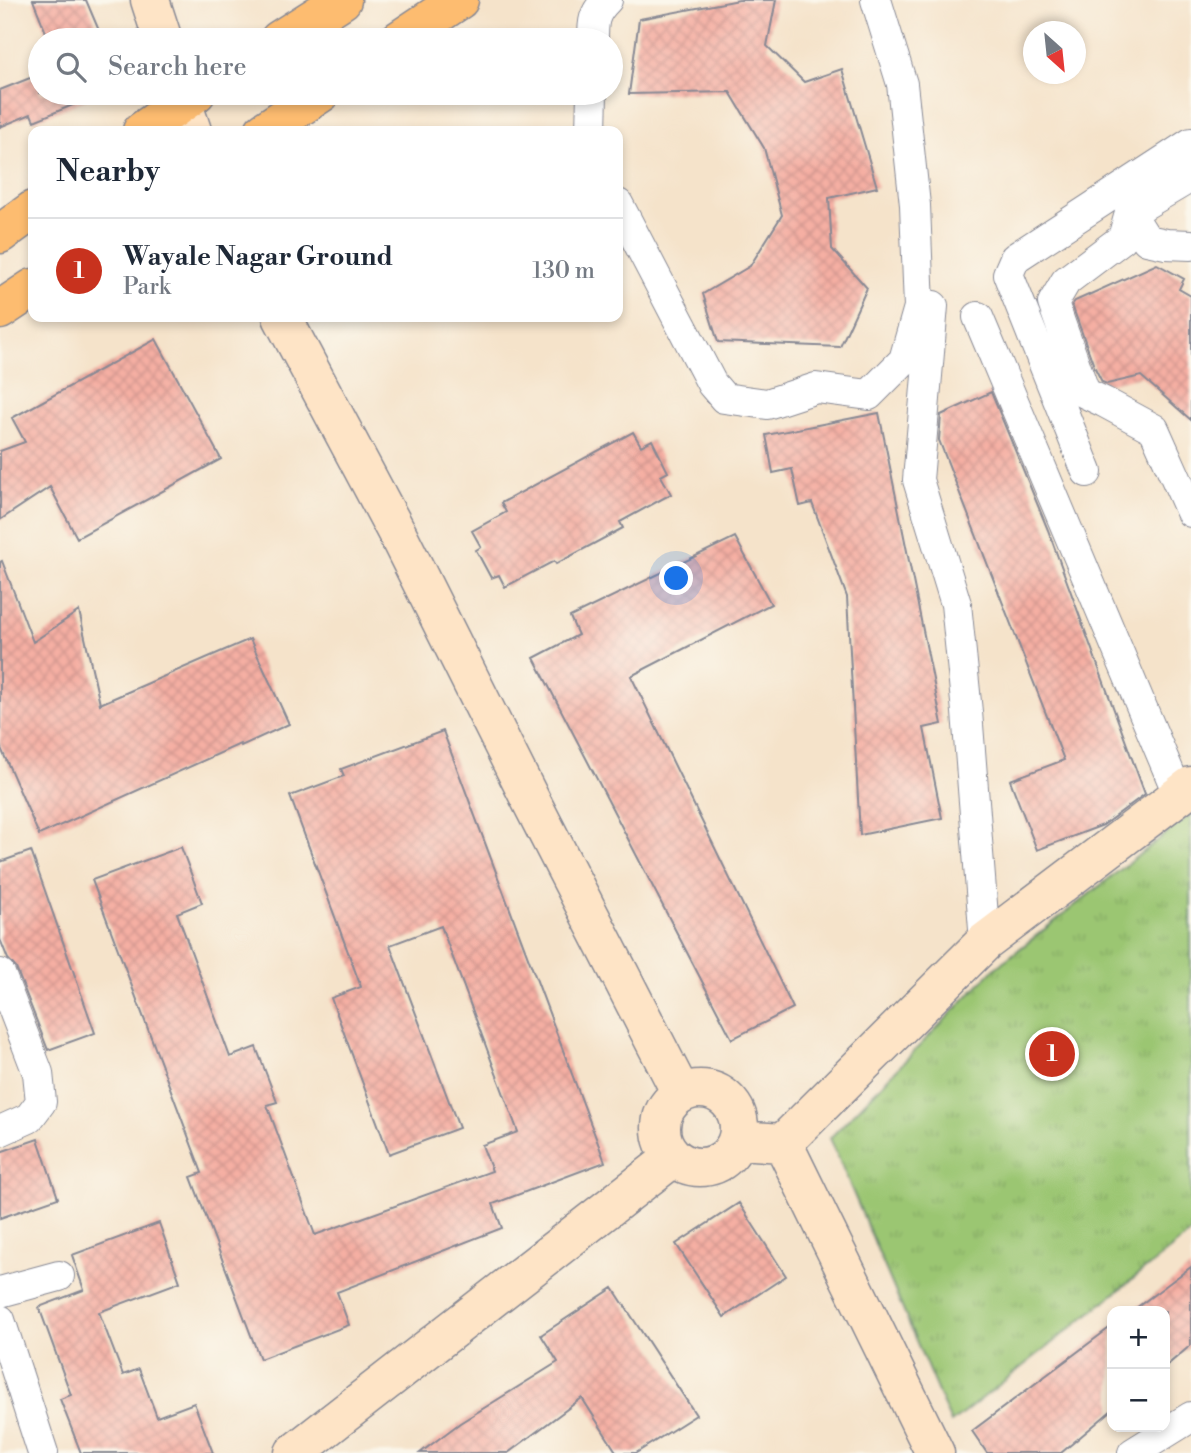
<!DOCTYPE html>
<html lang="en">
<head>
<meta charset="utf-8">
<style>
	body { margin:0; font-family:"Libre Bodoni",serif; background:#f6f6f7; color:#1f2937 }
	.controls { position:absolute; right:21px; bottom:21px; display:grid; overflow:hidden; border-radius:14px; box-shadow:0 4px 10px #0003 }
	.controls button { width:63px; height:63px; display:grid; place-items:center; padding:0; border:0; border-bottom:2px solid #e0e1e3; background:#fff; color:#1f2937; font:35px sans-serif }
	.compass { position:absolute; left:1023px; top:21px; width:63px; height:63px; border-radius:50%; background:#fff; box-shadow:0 4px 10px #0003; rotate:153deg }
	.you { position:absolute; left:677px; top:579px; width:24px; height:24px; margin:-18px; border:5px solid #fff; border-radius:50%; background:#1a73e8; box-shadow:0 0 0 10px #1a73e833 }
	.badge { display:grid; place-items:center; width:46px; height:46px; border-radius:50%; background:#c8321e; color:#fff; font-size:23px; font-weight:700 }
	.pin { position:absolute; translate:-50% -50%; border:4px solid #fff; box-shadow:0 2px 7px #0006 }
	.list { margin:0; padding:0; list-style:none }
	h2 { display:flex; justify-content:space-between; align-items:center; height:91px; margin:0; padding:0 28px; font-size:30px }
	h2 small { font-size:23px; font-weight:400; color:#747a83 }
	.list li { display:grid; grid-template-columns:46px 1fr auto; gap:21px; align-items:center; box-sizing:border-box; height:105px; padding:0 28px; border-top:2px solid #e0e1e3 }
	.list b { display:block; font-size:26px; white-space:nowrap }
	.list p { margin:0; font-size:23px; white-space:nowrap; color:#747a83 }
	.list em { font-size:23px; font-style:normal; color:#747a83 }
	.icon { flex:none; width:38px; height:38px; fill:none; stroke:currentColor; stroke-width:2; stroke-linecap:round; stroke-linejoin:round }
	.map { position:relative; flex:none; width:1191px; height:1453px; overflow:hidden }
	.search { position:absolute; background:#fff; box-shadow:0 4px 10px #0003; left:28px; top:28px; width:595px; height:77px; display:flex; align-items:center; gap:18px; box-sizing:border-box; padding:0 24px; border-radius:38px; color:#747a83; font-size:26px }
	.panel { position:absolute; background:#fff; box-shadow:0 4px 10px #0003; left:28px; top:126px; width:595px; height:196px; border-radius:14px }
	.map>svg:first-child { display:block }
	.park { fill:url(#park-tufts); stroke:#5b7a68; stroke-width:2 }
	.building { fill:url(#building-cross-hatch) }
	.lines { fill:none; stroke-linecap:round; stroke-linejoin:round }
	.street-casing { stroke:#888994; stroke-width:32 }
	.secondary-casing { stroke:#888994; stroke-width:41 }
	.highway-casing { stroke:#888994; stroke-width:41 }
	.street { stroke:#fff; stroke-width:30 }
	.secondary { stroke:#fee4c6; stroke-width:38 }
	.highway { stroke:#fdbc70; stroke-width:38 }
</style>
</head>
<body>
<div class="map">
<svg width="1191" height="1453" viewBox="0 0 1191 1453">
	<defs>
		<pattern id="park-tufts" width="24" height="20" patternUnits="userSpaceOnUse" patternTransform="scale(1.75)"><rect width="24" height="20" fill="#9bc672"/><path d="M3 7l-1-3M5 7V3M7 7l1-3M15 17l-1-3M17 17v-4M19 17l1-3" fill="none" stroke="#85aa65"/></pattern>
		<pattern id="building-cross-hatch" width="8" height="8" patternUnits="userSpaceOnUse" patternTransform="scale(1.75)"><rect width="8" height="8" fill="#f5afa3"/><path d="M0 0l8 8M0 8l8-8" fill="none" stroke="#d1978f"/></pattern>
	</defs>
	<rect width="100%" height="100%" fill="#fbf7ec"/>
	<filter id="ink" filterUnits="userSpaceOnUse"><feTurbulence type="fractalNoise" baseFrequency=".0143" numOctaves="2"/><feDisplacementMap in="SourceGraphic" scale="14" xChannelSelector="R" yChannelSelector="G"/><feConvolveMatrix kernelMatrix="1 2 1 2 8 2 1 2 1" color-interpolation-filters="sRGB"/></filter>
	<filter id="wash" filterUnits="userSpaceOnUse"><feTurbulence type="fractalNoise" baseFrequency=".00686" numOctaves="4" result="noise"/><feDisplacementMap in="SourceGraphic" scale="28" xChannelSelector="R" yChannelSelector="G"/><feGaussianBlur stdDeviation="1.57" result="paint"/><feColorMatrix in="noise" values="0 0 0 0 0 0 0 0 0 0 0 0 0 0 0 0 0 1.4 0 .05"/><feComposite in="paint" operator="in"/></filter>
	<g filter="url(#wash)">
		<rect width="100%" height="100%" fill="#f5e3ca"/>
		<path class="park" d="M1191,814V1233L951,1423L830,1138L994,969Z"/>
		<g id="blocks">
			<path class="building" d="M33,0H86L103,40H49Z
				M739,0H776L767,46L804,82L842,69L877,187L829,198L832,249L867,288L840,347L718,342L703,294L750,266L782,215L764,148L730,92L629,94L639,19Z
				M40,74V93H102L34,121L31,114L0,127V90Z
				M1157,264L1184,279L1179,289L1191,296V420L1141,376L1107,384L1102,382L1094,366L1072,305L1075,301Z
				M156,339L221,459L77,538L50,487L0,520V451L25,442L12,418Z
				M991,392L1048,530L1145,794L1103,825L1037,850L1010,780L1064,760L939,440L941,415Z
				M879,413L942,724L924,728L942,818L860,835L847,597L812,503L800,506L792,469L773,473L766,435Z
				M633,432L641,446L652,440L668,472L661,476L671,494L620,522L623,528L556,564L554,561L505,587L499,575L491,578L476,550L481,547L472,531L506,512L501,503Z
				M735,537L771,604L631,676L793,1008L732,1039L534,658L578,635L570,617Z
				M2,561L33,642L79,611L100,704L250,639L289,724L241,746L240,744L39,835L0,746V562Z
				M443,731L605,1162L493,1204L502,1228L337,1292L349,1325L260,1359L191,1177L202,1173L92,880L181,847L202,903L177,913L230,1057L256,1047L277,1102L267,1105L315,1235L492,1171L482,1145L518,1132L441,926L390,945L459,1128L389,1154L331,998L361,987L290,796L344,776L341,769Z
				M31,851L95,1033L48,1050L16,968L8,959L0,939V862Z
				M38,1139L58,1198L0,1218V1152Z
				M739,1203L786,1276L724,1317L676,1244Z
				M159,1223L180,1282L99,1312L123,1375L139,1369L157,1417L194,1403L213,1453H81L60,1399L71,1395L39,1307L84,1290L72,1255Z
				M1191,1267V1345L1165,1367V1311H1132Z
				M613,1288L696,1415L636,1453H617L582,1398L508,1453H420L460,1423L558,1362L541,1335Z
				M1112,1326V1410L1061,1453H987L972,1431Z"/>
		</g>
	</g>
	<g filter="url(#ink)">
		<use href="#blocks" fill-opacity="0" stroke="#888994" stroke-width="2"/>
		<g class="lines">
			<defs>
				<path id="street" d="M593,40C593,22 593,14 607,0
					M591,131L592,93
					M1191,177L1130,213L1123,238L1066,281L1053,303L1085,393L1104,402L1154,429L1191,512
					M618,204L712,384L724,398L767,404L816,388L869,395L904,360L919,307L915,205L902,84L876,0
					M1130,213L1147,240L1166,244L1191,245
					M933,306L918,480L956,604L967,712L985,942
					M978,317L1179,796
					M1087,472L1008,274L1015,258L1191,143
					M0,974L38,1073L41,1102L29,1118L0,1131
					M0,1292L59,1276
					M0,1320L43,1453
					M1133,1453L1191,1417"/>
				<path id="secondary" d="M150,0L163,40
					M179,93L192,131
					M282,317L396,531L532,803L681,1093
					M661 1128a39 39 0 1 1 78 0a39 39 0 1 1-78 0Z
					M737,1140L783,1143L935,1453
					M783,1143L985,942L1191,786
					M294,1453L674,1157"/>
				<path id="highway" d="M279,40L342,0
					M399,40L459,0
					M142,131L196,93
					M264,131L321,93
					M0,234L33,210
					M0,310L33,288"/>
			</defs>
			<use href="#street" class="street-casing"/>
			<use href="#secondary" class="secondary-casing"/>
			<use href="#highway" class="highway-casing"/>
			<use href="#street" class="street"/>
			<use href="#secondary" class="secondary"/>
			<use href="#highway" class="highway"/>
		</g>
	</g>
</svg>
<div class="controls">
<button>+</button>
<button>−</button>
</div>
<svg class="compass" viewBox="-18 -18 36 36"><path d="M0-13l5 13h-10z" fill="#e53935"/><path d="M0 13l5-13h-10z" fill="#747a83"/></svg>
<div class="you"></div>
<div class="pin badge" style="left:1052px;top:1054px">1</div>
<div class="search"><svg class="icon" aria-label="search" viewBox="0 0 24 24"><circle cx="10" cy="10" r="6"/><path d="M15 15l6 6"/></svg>Search here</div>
<section class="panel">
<h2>Nearby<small></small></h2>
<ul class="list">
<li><span class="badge">1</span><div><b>Wayale Nagar Ground</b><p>Park</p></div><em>130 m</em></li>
</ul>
</section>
</div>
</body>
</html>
